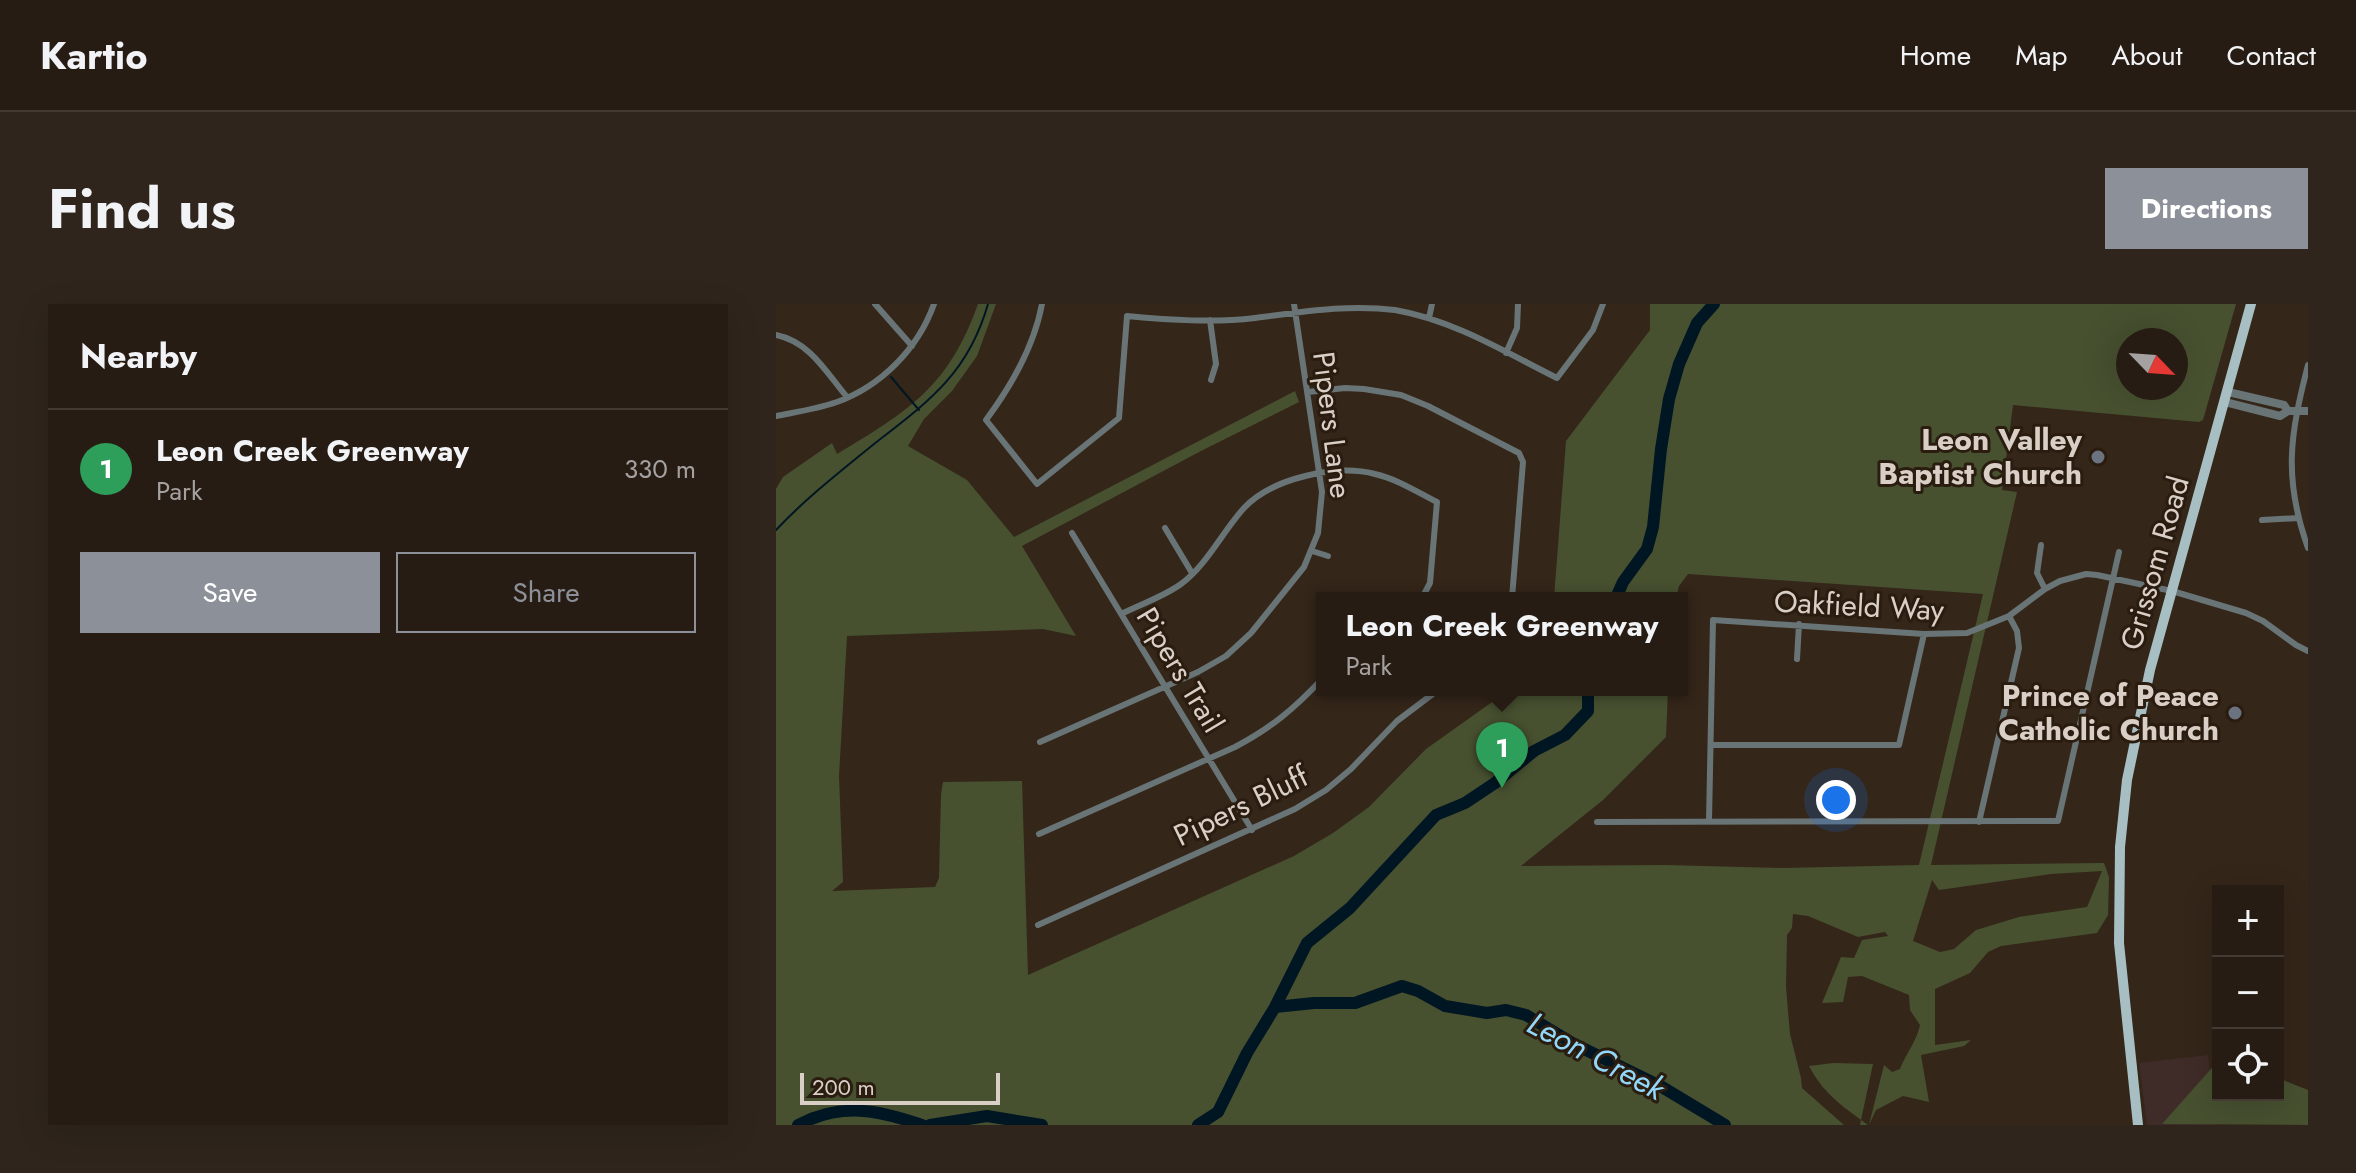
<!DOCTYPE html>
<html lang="en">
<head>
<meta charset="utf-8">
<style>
	body { margin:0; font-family:Jost,sans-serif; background:#2f251c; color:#f1f3f6 }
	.controls { position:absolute; right:24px; bottom:24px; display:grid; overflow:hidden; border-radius:0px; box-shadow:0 8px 32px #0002 }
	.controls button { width:72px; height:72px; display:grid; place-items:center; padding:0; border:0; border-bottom:2px solid #433a33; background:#271c13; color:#f1f3f6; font:40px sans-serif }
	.compass { position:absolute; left:1340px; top:24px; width:72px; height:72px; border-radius:50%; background:#271c13; box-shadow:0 8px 32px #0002; rotate:115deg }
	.scale { position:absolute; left:24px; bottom:20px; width:200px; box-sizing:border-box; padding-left:8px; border:4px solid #d9cfc7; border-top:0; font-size:22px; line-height:28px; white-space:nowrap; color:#d9cfc7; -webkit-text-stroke:6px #2a1c0f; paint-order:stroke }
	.you { position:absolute; left:1060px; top:496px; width:28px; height:28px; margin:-20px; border:6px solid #fff; border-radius:50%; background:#1a73e8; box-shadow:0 0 0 12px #1a73e833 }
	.badge { display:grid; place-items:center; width:52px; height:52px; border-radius:50%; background:#8c9099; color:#fff; font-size:26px; font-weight:700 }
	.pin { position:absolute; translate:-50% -66px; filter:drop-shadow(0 2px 4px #0008) }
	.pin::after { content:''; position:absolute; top:42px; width:28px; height:24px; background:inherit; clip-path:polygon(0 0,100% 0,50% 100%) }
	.popup { position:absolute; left:540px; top:288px; width:372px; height:104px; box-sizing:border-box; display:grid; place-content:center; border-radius:0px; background:#271c13; filter:drop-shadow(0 2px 6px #0005); font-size:26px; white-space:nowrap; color:#a4a1a0 }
	.popup b { font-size:30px; color:#f1f3f6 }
	.popup::after { content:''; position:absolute; left:50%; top:100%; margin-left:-16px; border:16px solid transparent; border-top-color:#271c13 }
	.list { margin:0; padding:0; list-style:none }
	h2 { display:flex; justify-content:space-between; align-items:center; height:104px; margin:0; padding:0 32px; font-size:34px }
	h2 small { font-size:26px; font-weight:400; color:#a4a1a0 }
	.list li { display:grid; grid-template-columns:52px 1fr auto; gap:24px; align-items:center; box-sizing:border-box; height:120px; padding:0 32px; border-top:2px solid #433a33 }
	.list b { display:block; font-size:30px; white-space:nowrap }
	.list p { margin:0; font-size:26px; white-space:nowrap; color:#a4a1a0 }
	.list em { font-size:26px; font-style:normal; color:#a4a1a0 }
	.actions { display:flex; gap:16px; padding:24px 32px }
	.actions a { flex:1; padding:18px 0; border:2px solid #8c9099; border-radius:0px; text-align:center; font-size:28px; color:#8c9099 }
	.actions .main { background:#8c9099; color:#fff }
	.icon { flex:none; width:44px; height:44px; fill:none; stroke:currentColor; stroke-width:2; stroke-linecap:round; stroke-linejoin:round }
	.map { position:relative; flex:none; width:1532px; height:821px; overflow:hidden; border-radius:0px }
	header { display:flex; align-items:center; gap:48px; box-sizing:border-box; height:112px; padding:0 40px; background:#271c13; border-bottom:2px solid #433a33 }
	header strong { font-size:38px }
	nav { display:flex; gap:44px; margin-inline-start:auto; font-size:28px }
	.intro { display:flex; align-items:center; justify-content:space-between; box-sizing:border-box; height:192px; padding:0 48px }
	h1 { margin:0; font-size:56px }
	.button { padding:20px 36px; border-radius:0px; background:#8c9099; color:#fff; font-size:28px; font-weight:700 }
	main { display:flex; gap:48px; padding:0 48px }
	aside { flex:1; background:#271c13; border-radius:0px; box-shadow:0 8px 32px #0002 }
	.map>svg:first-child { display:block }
	.commercial { fill:#3f2b27 }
	.green { fill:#475130; fill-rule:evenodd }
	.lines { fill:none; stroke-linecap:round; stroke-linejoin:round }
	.stream { stroke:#001623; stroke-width:2 }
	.river { stroke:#001623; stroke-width:12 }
	.minor { stroke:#697476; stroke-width:6 }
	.tertiary { stroke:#697476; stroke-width:8 }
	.primary { stroke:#a7bfc3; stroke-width:10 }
	.worship-dot { fill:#6b7280; stroke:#2a1c0f; stroke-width:3 }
	.labels { text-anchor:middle; stroke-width:6; stroke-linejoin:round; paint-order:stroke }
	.street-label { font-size:30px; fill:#d9cfc7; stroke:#2a1c0f }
	.poi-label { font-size:30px; font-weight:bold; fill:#d9cfc7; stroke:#2a1c0f; text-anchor:end }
	.water-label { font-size:32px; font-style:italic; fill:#92d7fa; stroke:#2a1c0f }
</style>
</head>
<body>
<header>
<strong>Kartio</strong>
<nav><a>Home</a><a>Map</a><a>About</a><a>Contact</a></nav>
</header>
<div class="intro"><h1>Find us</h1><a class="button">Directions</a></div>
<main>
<aside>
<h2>Nearby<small></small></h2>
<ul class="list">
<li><span class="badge" style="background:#2e9e5b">1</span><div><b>Leon Creek Greenway</b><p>Park</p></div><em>330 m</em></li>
</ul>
<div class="actions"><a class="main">Save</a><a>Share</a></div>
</aside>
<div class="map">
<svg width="1532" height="821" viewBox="0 0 1532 821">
	<rect width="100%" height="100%" fill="#342619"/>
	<path class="commercial" d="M1432,751L1441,821H1371L1363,759Z"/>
	<path class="green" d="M202,0H220L201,52L176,87L148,115L132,142L191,176L238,233L519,87L523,98L425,147L246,242L300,332L267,325L71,332L63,472L67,578L56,587L159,583L163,574L165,490L167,478L246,477L252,671L518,552L557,529L593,503L650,445L733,386H892L890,433L827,496L745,562L890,561L1008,564L1143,561L1207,290L912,270L903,282L900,294H778L790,137L874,26V0H1460L1427,116L1423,118L1237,101L1226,186L1241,188L1155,561L1328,559L1333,573L1332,611L1321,629L1225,642L1212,648L1194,669L1159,685V741L1195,736L1188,742L1145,751L1153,798L1127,792L1100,806L1093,821L1108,761L1116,768L1124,765C1130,749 1140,739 1144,721L1134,706L1133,691L1086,672L1072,673L1067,698L1046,699L1065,653L1078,654L1086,636L1112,632L1109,628L1082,633L1032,612L1017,610L1016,624L1011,631L1010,683L1014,730L1025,774L1026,784L1068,821H0V185L7,173L56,139L61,150C133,107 173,82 202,0ZM1352,36H1400V84H1352ZM1326,567L1311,603L1243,613L1200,626L1178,645L1164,648L1137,637L1156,576L1163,586L1275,570Z
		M1442,757V791H1502V774L1532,786V821L1386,820Z
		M1057,759L1097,760L1085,816L1092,821H1084L1085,816C1062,799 1046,787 1033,762Z"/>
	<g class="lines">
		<path class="stream" d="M115,73L143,106
			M0,226C29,195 65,167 98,140C152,98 192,70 212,0"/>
		<path class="river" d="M840,294L847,278L871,245L877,223L885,145L893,95L903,60L921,19L938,0
			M499,703L538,699H579L626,682L642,687L669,702L711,709L730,706L750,711L796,739L886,783L949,821
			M22,821C66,798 102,806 146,821
			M154,821L211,812L266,821
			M422,821L442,808L471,749L499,703L531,639L574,604L660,511L689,499L719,479L758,447L789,431L812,407V386"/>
		<path class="minor" d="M99,0L136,42
			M266,0C258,43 236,81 210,116L261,180L343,114L351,12C394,16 437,19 479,14C526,8 571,0 619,6C677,16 729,48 781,74L817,26L827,0
			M653,14L656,0
			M434,16L440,60L435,76
			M0,31C34,38 50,68 71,93
			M730,49L741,24L742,0
			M1532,61C1514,131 1507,174 1532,244
			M532,88L569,84L588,85L625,91L652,102L743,149L747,158L736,294
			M0,112C20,108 41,105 61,98C105,82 142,45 158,0
			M1486,216L1523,214
			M389,224L416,269
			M296,229L476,526
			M1265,241L1261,269L1269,285
			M536,247L552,252
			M345,310C365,300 387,293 405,280C430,262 447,227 468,204C496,174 560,160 599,170C621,175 641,188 661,198L654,279L646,294
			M1021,355L1023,320
			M264,438L422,368L450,352L475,329L528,263L542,229L546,188L518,0
			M935,441H1123L1148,330
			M933,517L937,316L1148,330L1191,329L1233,312L1269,285L1284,277L1310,270L1321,271L1396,287L1470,309L1487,317L1520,341L1532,347
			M821,518L1282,517L1343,248
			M1203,518L1243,344L1241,327L1233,312
			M263,530L459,443C495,424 518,405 546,375
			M262,621L519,505L550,486L575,465L621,417L662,386"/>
		<path class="tertiary" d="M1452,88L1508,101L1512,107
			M1449,98L1504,112L1512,107H1532"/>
		<path class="primary" d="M1362,821L1343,639L1344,543L1351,476L1374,366L1475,0"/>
	</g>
	<g class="worship-dot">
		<circle cx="1322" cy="153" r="8"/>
		<circle cx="1459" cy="409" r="8"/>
	</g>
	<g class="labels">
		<g class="street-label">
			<text transform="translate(556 121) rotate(83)" y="10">Pipers Lane</text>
			<text transform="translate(1379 259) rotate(-74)" y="10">Grissom Road</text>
			<text transform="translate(1083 302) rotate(3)" y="10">Oakfield Way</text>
			<text transform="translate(404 366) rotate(59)" y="10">Pipers Trail</text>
			<text transform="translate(465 502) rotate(-26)" y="10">Pipers Bluff</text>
		</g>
		<g class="poi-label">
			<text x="1306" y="146">Leon Valley<tspan x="1306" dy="34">Baptist Church</tspan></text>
			<text x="1443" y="402">Prince of Peace<tspan x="1443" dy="34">Catholic Church</tspan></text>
		</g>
		<g class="water-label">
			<text transform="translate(820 752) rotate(28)" y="11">Leon Creek</text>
		</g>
	</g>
</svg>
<div class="controls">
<button>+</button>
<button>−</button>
<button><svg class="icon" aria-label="locate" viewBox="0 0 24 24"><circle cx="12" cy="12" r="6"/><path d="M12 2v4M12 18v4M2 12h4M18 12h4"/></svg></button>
</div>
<svg class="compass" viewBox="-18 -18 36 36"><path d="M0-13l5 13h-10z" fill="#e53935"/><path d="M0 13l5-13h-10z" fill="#a4a1a0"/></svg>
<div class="scale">200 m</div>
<div class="you"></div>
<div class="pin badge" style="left:726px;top:484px;background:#2e9e5b">1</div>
<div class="popup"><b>Leon Creek Greenway</b>Park</div>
</div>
</main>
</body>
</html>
